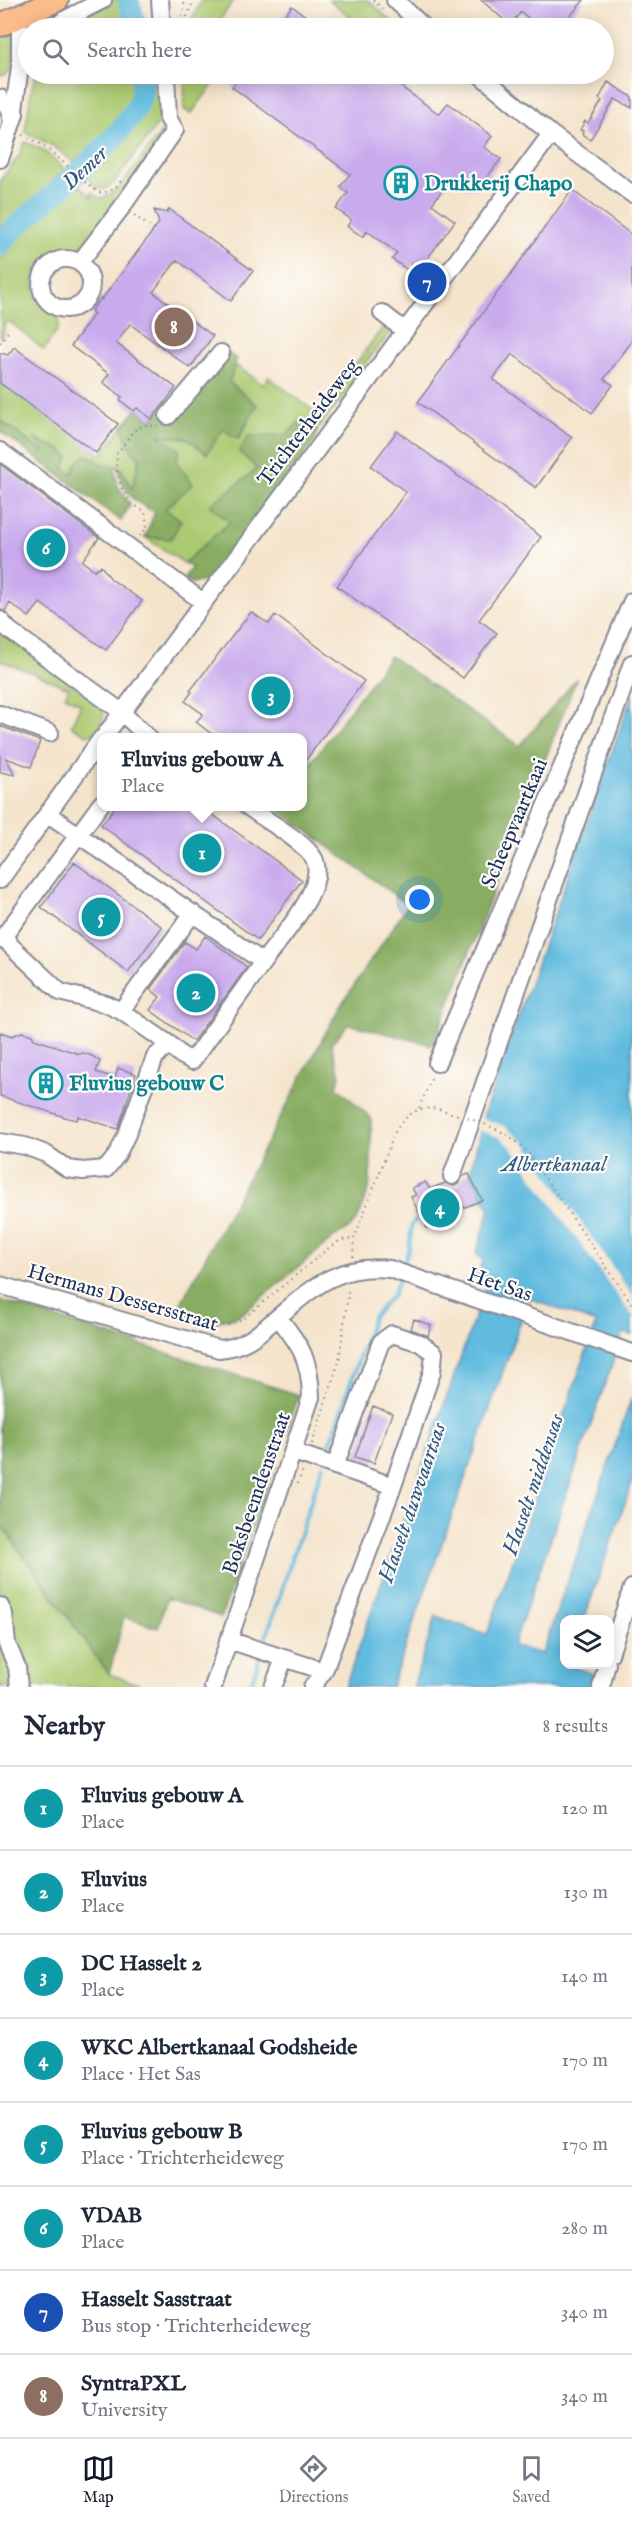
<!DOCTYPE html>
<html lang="en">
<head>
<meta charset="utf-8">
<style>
	body { margin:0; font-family:"IM FELL English",serif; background:#f6f6f7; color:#1f2937 }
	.controls { position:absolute; right:18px; bottom:18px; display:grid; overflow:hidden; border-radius:12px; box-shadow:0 3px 15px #0003 }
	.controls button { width:54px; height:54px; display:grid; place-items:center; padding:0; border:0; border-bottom:2px solid #e0e1e3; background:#fff; color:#1f2937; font:30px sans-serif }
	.you { position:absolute; left:420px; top:900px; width:21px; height:21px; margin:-15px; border:4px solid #fff; border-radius:50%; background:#1a73e8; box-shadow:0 0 0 9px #1a73e833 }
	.badge { display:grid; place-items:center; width:39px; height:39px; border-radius:50%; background:#111827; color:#fff; font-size:20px; font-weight:700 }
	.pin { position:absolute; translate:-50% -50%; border:3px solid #fff; box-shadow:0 2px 6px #0006 }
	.popup { position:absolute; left:97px; top:733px; width:210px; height:78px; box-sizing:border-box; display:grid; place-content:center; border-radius:12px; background:#fff; filter:drop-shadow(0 2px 4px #0005); font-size:20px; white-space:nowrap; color:#747a83 }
	.popup b { font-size:22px; color:#1f2937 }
	.popup::after { content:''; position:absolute; left:50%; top:100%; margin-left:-12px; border:12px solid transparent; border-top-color:#fff }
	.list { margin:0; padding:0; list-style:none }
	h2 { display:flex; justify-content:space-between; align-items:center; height:78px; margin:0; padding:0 24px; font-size:26px }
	h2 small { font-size:20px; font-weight:400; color:#747a83 }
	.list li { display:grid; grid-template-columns:39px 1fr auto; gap:18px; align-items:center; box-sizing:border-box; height:84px; padding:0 24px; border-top:2px solid #e0e1e3 }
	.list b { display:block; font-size:22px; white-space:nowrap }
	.list p { margin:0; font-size:20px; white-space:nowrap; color:#747a83 }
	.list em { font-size:20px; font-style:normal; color:#747a83 }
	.icon { flex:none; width:33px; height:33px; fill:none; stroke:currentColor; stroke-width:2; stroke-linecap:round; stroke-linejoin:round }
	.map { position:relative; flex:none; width:632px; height:1687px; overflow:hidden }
	.search { position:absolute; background:#fff; box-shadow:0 3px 15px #0003; left:18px; right:18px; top:18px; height:66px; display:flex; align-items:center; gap:15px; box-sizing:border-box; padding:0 21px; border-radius:33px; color:#747a83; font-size:22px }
	.sheet { height:750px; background:#fff }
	nav { display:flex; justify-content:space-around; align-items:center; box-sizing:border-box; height:84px; border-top:2px solid #e0e1e3; background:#fff; font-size:16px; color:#747a83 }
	nav a { display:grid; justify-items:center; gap:3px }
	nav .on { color:#111827 }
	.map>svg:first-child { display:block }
	.green { fill:#abc970; stroke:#637c67; stroke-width:1.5 }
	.forest { fill:#88ad62; stroke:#526e60; stroke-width:1.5 }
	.water { fill:#61bbdf; stroke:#3e759e; stroke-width:1.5 }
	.pier { fill:#f5e4cc }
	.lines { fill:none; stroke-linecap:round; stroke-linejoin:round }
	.stream { stroke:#61bbdf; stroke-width:4 }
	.river { stroke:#61bbdf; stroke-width:22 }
	.building { fill:#c9aaed }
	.minor-casing { stroke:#888a95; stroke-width:20 }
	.highway-casing { stroke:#888a95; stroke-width:26 }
	.path { stroke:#888a95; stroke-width:2; stroke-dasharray:1.5 4.5; stroke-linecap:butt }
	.minor { stroke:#fff; stroke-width:16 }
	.highway { stroke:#fabc8b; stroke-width:22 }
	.path-bridge { stroke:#888a95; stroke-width:2; stroke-dasharray:1.5 4.5; stroke-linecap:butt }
	.labels { text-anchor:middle; stroke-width:4.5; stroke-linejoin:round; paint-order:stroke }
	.culture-label { font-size:21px; font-weight:bold; fill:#0d838f; stroke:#fdfcf7; text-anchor:start }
	.street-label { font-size:21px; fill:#1b2f5e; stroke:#fdfcf7 }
	.water-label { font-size:22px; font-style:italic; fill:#305985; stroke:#fdfcf7 }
</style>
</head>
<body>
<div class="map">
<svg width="632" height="1687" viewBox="0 0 632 1687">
	<rect width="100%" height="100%" fill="#fdfcf7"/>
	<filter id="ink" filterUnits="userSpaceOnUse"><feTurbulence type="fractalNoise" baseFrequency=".0167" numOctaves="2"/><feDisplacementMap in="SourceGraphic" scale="12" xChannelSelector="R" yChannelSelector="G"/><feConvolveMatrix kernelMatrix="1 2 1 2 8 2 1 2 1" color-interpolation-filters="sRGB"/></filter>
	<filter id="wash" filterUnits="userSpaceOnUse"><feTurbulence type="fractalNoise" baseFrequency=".008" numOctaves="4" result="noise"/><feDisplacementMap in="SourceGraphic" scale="24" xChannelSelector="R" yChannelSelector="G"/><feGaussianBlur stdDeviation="1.35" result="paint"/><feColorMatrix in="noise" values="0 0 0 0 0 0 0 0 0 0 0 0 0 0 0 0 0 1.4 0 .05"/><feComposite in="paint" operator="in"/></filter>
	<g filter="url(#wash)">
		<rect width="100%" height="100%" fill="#f5e4cc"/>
		<path class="green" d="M111,0H122L133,28H59L64,23Z
			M202,0H234L220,20L219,28H190L192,19Z
			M329,0H368L399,28H365Z
			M14,32L13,68L6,75L0,76V37Z
			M37,74H137C141,112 99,138 74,162L53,146L25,132L32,87Z
			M149,74H158L160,121L114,183L105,189L96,188L86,175L121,143L147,104Z
			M185,74H219L218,78L191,114L184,109Z
			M162,131V140L82,249C73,252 62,250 54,254C37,261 27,285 40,301C44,307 53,311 58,316L59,327L44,350L10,322L4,324V333L0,338V260L22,234L76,183L92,197L91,192L101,199L118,189Z
			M25,142L43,150L65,169L0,234V181L19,156Z
			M384,326L387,327L390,334L352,378L354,383L317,430L301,421L257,469L230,522L184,563L145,537L171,538L164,509L156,435L187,438L223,429L239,439L257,405L229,382L235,365L264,385L268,377L318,414Z
			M0,382L101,455L123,426C125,438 129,451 140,457L132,490L121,468L102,464L87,455L73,474L63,467L69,458L36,440L44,449L43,452L0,420Z
			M0,629L104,709L103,721L96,733L87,735L71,726L81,704L65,696L69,688L0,660Z
			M0,1523L109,1674L146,1687H0Z"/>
		<path class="forest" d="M224,350L237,359L229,382L257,405L238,439L223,429L207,454L187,438L158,435L179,449L177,463L193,484L165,509L181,520L171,539L145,537L155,512C130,500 125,494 118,467L121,468L132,489L140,457C129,451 125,438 123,426L137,409L152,420L160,409L176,422Z
			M0,420L43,452L42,446L34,439L62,450L69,458L63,467L72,474L78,461L87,455L102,464L114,466L118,486L130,505L121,521L0,431Z
			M301,421L317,430L315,440L223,568L208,581L191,583L184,578L192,567L184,563L230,522L210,505L257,469L240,452L248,436L285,435Z
			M390,656L520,746L577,678L433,1045L348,1024L331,1044L340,1075L337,1087L371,1118V1165L369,1189L358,1218L351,1227L332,1239L246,1311L236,1317L209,1323L174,1316L339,1008L408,905L276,808L302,806L303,773Z
			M0,1300L299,1395L221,1617L167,1598L158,1628L124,1617L109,1674L0,1523Z"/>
		<path class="water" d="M632,695V1335L623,1333L513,1646L542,1654L632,1397V1483L584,1619L564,1620V1664L593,1674L591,1687H413L436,1616L487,1635L596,1323L529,1298L391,1687H345L487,1282L476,1278L483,1260L476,1254L490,1210L470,1174L485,1111Z"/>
		<path class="pier" d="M480,1117L504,1126L526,1144L632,1295V1316L511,1147L499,1137L478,1130Z"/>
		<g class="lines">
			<path class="stream" d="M402,1268L409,1248L412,1224L421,1216
				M325,1458L373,1317L393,1295L399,1278
				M263,1646L323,1465
				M250,1687L260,1656"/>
			<path class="river" d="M129,3L137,28
				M0,245L13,230C43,202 131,133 141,97C143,90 142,81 142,74"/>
		</g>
		<g id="blocks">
			<path class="building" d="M481,0H584L560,28H540L521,12L510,25Z
				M292,6L322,28H275Z
				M242,74H383L439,114L448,103L492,136L484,147L501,159L479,188L468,189L451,178L432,204L455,221L419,270L412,264L408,270L392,259L397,253L367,231L363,237L347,226L352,220L336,209L348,193L340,187L350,174L232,87Z
				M608,82L632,97V108L615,99L590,140L582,134L583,131L580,130L585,121L588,123L602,101L599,99Z
				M572,190L632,235V341L604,379L613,385L592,413L512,354L493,379L572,438L536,488L418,402Z
				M169,209L253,271L231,301L177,260L153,292L213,336L190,368L130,324L116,343L176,388L152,419L137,408L134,411L120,400L122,397L103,382L109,374L71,346L94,314L91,311L101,298L102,299L159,223L154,210L167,213Z
				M14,347L118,424L96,453L0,383V353L8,355Z
				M397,431L541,537L479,620L497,633L463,678L337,586L406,492L371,466Z
				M0,464L99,538L82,561L94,570L101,566L111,579L142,601L106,650L40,603L29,617L10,603L5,611L0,610Z
				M251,612L269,624L275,615L364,681L303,764V738H217L196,722L203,714L185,701L192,692L190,691Z
				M0,726L40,741L31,767L6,758L15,775L0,772Z
				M115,807H202L302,880L258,940L101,825Z
				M74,862L162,927L128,972L41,907Z
				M205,936L247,967L193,1041L150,1010L160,997L150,989L185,942L196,949Z
				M0,1032L12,1036L22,1032L32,1035L34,1039L79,1054L83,1053L92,1056L100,1061L96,1072L115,1078L118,1068L136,1074L118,1129L78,1116L77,1120L68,1118L0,1096Z
				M469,1174L482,1200L443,1216L445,1219L427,1228L411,1197L416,1195L412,1188L425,1182L430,1189L445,1183L454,1186L459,1184L463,1176Z
				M414,1319L431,1325L428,1336L411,1329Z
				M373,1406L392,1413L374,1463L355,1457Z"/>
		</g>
	</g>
	<g filter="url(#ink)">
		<use href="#blocks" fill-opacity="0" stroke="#888a95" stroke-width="1.5"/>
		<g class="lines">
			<defs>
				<path id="minor" d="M160,0L162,28
					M395,0L425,28
					M55,28L64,20L103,0
					M479,74L551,134L632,194
					M0,98L9,109L12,122
					M12,123L20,67V17
					M0,159L15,114
					M41 284a25 25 0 1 1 50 0a25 25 0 1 1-50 0Z
					M80,262L122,207L175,130L168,118L166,74
					M382,313L404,330
					M168,416L221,353
					M0,451L203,602
					M0,620L9,630L119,710L149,738
					M0,714L50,733
					M103,738L551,134
					M48,814L263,962C279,939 334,882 311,854C294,835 267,821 247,806
					M0,880L101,739
					M4,936L101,804
					M0,940L4,936L11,946L60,992L106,1004L121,1011L169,1044L155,1057L127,1134L117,1155L106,1169L83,1171L68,1169L46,1154L25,1146L0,1142
					M121,1011L193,913
					M169,1044L181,1055L192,1061L263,962
					M437,1063L632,601
					M452,1176L632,663
					M0,1285L219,1349C243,1347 255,1337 272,1322C311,1290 335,1263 390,1269L632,1353
					M335,1466L381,1342L392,1334L420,1343L434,1353L432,1372L393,1486
					M0,1606L4,1614L7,1644L17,1667L19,1687
					M228,1640L324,1671L393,1486L294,1452
					M610,1654L632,1588
					M213,1687L311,1397C310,1359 301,1346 278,1317
					M273,1687L284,1659
					M312,1687L324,1671
					M601,1687L607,1664"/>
				<path id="highway" d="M0,25L57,0"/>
			</defs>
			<use href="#minor" class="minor-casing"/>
			<use href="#highway" class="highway-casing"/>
			<path class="path" d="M373,0L385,11
				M180,28L185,0
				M182,28L194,0
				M459,74L465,78
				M23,135C57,150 69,172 98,192C108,194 115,189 121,181
				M134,215L154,230
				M0,343L10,329
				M140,536L147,527L145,511L132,504L121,487L116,467L117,454L133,431L144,425L158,426
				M419,1108L433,1075
				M353,1257L354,1239L395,1132C406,1114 417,1106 439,1109
				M204,1328L227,1325L243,1319L331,1246L341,1240L354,1239
				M312,1444L339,1361L349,1287
				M298,1484L303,1469"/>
			<use href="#minor" class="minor"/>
			<use href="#highway" class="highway"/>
			<path class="path-bridge" d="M439,1109C469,1119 502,1126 525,1149L632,1304"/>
		</g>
	</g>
	<defs>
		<symbol id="building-ring" viewBox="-11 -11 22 22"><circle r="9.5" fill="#fdfcf7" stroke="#0f9aa8" stroke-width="1.5"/><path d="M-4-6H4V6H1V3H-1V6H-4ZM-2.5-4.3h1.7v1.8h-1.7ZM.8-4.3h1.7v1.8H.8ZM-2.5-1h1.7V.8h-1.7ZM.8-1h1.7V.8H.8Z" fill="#0f9aa8"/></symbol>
	</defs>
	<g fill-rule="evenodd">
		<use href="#building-ring" x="382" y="164" width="38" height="38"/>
		<use href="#building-ring" x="27" y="1064" width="38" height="38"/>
	</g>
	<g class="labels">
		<g class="culture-label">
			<text x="424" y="190">Drukkerij Chapo</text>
			<text x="69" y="1090">Fluvius gebouw C</text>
		</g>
		<g class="street-label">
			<text transform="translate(308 422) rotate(-53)" y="7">Trichterheideweg</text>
			<text transform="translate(514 823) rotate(-67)" y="7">Scheepvaartkaai</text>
			<text transform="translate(500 1284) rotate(19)" y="7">Het Sas</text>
			<text transform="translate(123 1297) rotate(16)" y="7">Hermans Dessersstraat</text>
			<text transform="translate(256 1493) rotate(-71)" y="7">Boksbeemdenstraat</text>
		</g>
		<g class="water-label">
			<text transform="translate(84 167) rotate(-43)" y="8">Demer</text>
			<text x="554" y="1171">Albertkanaal</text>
			<text transform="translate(532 1484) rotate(-71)" y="8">Hasselt middensas</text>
			<text transform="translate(411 1502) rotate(-71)" y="8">Hasselt duwvaartsas</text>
		</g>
	</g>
</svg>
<div class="controls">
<button><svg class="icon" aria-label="layers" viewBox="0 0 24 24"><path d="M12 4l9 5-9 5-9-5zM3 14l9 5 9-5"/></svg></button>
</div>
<div class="you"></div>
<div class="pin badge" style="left:202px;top:853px;background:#0f9aa8">1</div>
<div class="popup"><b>Fluvius gebouw A</b>Place</div>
<div class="pin badge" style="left:196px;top:993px;background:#0f9aa8">2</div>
<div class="pin badge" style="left:271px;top:696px;background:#0f9aa8">3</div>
<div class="pin badge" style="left:440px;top:1208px;background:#0f9aa8">4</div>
<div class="pin badge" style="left:101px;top:917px;background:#0f9aa8">5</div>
<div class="pin badge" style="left:46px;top:548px;background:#0f9aa8">6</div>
<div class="pin badge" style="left:427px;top:282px;background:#1a4fb4">7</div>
<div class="pin badge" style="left:174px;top:327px;background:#8d6e63">8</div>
<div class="search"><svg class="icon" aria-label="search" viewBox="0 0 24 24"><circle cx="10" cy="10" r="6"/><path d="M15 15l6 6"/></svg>Search here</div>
</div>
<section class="sheet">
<h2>Nearby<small>8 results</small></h2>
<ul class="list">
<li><span class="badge" style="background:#0f9aa8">1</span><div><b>Fluvius gebouw A</b><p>Place</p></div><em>120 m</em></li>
<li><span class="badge" style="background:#0f9aa8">2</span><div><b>Fluvius</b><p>Place</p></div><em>130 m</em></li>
<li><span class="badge" style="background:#0f9aa8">3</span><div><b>DC Hasselt 2</b><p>Place</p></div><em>140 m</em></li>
<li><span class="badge" style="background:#0f9aa8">4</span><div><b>WKC Albertkanaal Godsheide</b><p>Place · Het Sas</p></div><em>170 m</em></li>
<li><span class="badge" style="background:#0f9aa8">5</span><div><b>Fluvius gebouw B</b><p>Place · Trichterheideweg</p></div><em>170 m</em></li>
<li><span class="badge" style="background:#0f9aa8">6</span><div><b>VDAB</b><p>Place</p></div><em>280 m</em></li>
<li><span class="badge" style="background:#1a4fb4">7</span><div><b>Hasselt Sasstraat</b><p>Bus stop · Trichterheideweg</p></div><em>340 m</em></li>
<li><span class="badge" style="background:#8d6e63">8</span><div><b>SyntraPXL</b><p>University</p></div><em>340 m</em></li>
</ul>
</section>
<nav>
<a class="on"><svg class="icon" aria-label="map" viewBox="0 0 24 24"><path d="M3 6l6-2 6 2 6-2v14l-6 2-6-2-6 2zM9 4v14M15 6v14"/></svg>Map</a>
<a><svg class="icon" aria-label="directions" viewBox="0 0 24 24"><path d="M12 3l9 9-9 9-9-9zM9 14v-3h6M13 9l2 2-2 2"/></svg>Directions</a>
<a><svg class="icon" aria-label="saved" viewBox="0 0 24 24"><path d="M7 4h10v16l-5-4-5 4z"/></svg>Saved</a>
</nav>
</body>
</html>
